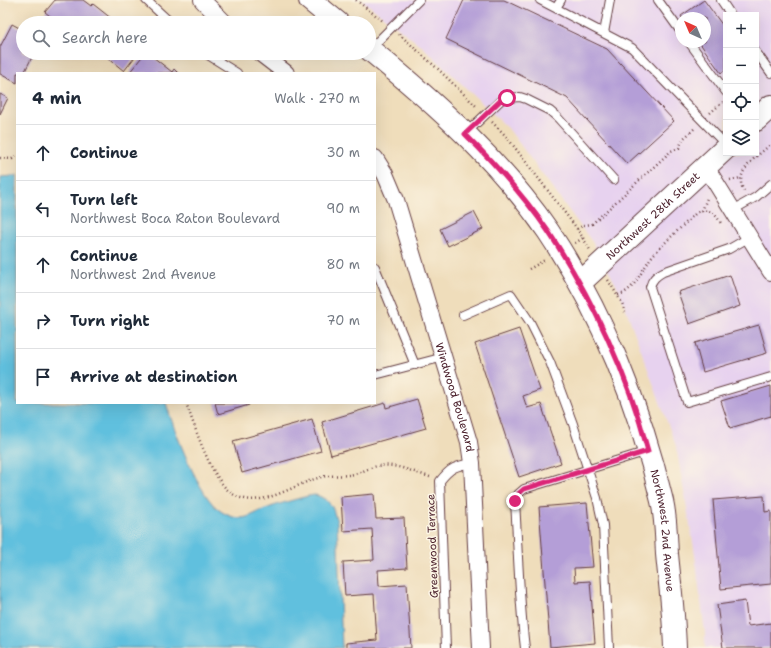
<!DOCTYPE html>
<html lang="en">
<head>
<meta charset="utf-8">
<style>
	body { margin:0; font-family:"Shantell Sans",sans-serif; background:#f6f6f7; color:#1f2937 }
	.controls { position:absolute; right:12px; top:12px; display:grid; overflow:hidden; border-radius:0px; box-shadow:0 4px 16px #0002 }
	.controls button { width:36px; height:36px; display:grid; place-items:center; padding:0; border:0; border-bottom:1px solid #e0e1e3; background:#fff; color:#1f2937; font:20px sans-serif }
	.compass { position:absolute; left:675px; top:12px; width:36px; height:36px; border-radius:50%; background:#fff; box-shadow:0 4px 16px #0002; rotate:316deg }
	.stop { position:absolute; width:12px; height:12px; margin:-9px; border:3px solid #db2777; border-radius:50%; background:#fff }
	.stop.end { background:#db2777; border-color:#fff; box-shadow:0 1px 4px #0008 }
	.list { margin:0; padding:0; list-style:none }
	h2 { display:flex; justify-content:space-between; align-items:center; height:52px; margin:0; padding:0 16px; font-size:17px }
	h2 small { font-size:13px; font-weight:400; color:#747a83 }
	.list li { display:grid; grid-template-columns:26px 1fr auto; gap:12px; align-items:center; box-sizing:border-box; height:56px; padding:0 16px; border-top:1px solid #e0e1e3 }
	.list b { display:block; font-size:15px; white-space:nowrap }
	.list p { margin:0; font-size:13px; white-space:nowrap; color:#747a83 }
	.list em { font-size:13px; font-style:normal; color:#747a83 }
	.icon { flex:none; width:22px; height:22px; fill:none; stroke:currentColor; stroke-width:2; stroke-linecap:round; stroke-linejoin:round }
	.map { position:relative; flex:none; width:771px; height:648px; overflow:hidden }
	.search { position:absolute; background:#fff; box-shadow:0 4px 16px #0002; left:16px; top:16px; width:360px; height:44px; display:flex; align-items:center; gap:10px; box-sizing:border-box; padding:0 14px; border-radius:22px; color:#747a83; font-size:15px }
	.panel { position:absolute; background:#fff; box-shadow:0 4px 16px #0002; left:16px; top:72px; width:360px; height:332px; border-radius:0px }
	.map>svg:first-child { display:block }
	.built { fill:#e7d2ef; fill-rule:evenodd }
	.water { fill:#60c0de; stroke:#557084 }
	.building { fill:#b49ed7 }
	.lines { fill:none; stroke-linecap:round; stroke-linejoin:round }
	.lane-casing { stroke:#633c41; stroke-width:10 }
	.street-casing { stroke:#633c41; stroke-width:18 }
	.secondary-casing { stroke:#633c41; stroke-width:24 }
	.path { stroke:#633c41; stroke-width:2.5; stroke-dasharray:1 3; stroke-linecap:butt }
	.lane { stroke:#fff; stroke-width:8 }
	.street { stroke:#fff; stroke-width:16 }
	.secondary { stroke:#fff; stroke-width:22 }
	.route { stroke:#db2777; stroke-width:5 }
	.labels { text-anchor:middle; stroke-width:3; stroke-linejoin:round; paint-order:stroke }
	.street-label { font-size:11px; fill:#4a1f2b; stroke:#fcf5e5 }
</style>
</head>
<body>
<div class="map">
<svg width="771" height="648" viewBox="0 0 771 648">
	<rect width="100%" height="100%" fill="#fcf5e5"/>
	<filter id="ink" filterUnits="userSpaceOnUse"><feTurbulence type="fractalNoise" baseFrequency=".025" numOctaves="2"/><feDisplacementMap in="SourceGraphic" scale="8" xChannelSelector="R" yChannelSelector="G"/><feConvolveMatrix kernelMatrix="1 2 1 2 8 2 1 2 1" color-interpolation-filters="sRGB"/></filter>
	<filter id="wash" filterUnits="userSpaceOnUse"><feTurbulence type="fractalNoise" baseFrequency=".012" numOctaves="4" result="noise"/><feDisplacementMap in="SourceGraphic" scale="16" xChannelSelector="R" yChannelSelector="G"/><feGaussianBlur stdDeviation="0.9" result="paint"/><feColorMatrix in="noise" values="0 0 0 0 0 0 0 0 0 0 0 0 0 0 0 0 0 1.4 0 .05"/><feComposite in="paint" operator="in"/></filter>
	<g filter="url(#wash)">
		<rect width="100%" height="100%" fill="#efddbb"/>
		<path class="built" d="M362,0H771V648H705V633L694,548L676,446L619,290L593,243L508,128L424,48ZM726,15H756V153H726ZM681,18H705V42H681Z"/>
		<path class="water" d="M17,175V403H166C174,429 199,499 222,512C227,515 234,518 240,518C250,518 258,511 268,508C275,505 309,495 315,495C321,496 329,501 332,507C334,511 335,517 337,521L342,648H0V177L14,176Z"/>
		<g id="blocks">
			<path class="building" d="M55,0H83L91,6L93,4L117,23H59L45,12Z
				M464,0H504L607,49L674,121L627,164L567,98L446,39Z
				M704,0L726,30V69L721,73L699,42H705V18H682L681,16Z
				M12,24L23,30V53H34L24,73H17V83L0,74V47Z
				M102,53H138L124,71Z
				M145,53H148L172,72L174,69L178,73H129Z
				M0,94L8,98L0,114Z
				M474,212L483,229L448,246L440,229Z
				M730,275L740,306L689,324L678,292Z
				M759,325L767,353L703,372L695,343Z
				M519,329L540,390L523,396L527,408L541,404L561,463L519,477L475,344Z
				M771,386V416L730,428L721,401Z
				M417,399L426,428L331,455L322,422L385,403L386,408Z
				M215,403H249V405L218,414Z
				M312,419L321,451L242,473L233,441Z
				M374,494L376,519L404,518L407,568L378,570L379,586L407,584L411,648H346V643L377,640L374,594L345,596L343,562L374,560L372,529L343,531L341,497Z
				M764,496L765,512L771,511V584L721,589L713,500Z
				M587,503L593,567L574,568L575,582L590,581L595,643L550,647L539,507Z
				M745,601L748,626L771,623V648H723L717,605Z"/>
		</g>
	</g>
	<g filter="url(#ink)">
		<use href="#blocks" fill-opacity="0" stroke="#633c41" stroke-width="1"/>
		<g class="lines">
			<defs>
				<path id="lane" d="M146,0L171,23
					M540,0L632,48L726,145
					M658,0L681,32
					M721,0L731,15
					M556,8L561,0
					M604,33L610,0
					M689,42L726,92
					M370,49L419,0
					M756,52L771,73
					M205,53L237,73
					M466,133L502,99L507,98L520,97L526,99L550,111L558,118L614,180
					M733,210L756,197L771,184
					M750,237L729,249L663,272C656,276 652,279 650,287L687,402L771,377
					M375,267L415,365
					M463,315L511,294L530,322L550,362L573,424L597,498L603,525L609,648
					M375,375L444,357
					M446,648L440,481C451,467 456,466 472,463
					M525,648C519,599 518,550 515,501L516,496L524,489L648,451"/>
				<g id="street">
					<path d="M202,0L225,23"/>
					<path d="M260,53L286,73"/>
					<path id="s1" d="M375,158L385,174L396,200L469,442L472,463L481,648"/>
					<path d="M706,167L771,272"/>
				</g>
				<g id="secondary">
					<path d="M310,0L338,23"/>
					<path id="s2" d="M369,49C435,103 499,160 548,231C602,312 640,407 662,501C666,518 666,537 667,554C670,585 674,616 675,648"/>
					<path d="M756,120L771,106"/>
					<path id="s3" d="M580,283L726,148"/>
				</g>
			</defs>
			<use href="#lane" class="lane-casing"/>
			<use href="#street" class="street-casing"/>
			<use href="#secondary" class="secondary-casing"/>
			<path class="path" d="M356,0L383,21
				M399,34L438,69L477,107
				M710,113L723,102
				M492,122L506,136L575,226L583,238L575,243
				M0,158L12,159L17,155
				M730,180L741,178
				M744,191C732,172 759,155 771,144
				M702,211L707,198
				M577,229L584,225L592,224L671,151L679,148L683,139L695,128
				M583,238L590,250
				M529,269L545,260
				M608,280L622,303L625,312
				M618,295C636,291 642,267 654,254C667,240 682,227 696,213C710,207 715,213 722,225
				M186,403C195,427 210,476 230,492C256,513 292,485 318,478C330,474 342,477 354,474C362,472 369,468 377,466C395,463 413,472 430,477"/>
			<use href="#lane" class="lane"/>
			<use href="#street" class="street"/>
			<use href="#secondary" class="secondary"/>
		</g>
	</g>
	<g class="lines" filter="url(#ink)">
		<path class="route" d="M507,98L502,99L465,134C495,164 524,196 548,231C592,297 628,375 648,451L524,489L516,496L515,501"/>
	</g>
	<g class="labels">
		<g class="street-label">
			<text dy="4" stroke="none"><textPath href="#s3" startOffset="99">Northwest 28th Street</textPath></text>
			<text dy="4" stroke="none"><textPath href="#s1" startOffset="253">Windwood Boulevard</textPath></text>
			<text dy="4" stroke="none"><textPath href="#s2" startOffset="580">Northwest 2nd Avenue</textPath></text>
			<text transform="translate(432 546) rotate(-92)" y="4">Greenwood Terrace</text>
		</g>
	</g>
</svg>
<div class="controls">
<button>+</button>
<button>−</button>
<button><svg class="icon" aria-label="locate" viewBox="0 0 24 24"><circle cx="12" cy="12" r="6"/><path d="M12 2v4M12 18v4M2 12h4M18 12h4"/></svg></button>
<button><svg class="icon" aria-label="layers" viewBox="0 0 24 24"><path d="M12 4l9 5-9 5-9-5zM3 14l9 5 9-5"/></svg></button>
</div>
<svg class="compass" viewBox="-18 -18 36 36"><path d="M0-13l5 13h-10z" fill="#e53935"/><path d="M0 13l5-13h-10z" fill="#747a83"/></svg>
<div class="stop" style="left:507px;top:98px"></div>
<div class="stop end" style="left:515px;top:501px"></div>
<div class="search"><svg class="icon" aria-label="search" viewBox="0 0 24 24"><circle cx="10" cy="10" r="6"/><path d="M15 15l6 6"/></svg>Search here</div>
<section class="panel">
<h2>4 min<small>Walk · 270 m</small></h2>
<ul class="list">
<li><svg class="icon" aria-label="ahead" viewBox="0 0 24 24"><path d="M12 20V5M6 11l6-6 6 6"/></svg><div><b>Continue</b></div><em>30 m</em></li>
<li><svg class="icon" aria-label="left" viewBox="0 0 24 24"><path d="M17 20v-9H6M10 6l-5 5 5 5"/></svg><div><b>Turn left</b><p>Northwest Boca Raton Boulevard</p></div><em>90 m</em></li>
<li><svg class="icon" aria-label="ahead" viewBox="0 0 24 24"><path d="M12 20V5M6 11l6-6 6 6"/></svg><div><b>Continue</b><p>Northwest 2nd Avenue</p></div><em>80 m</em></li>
<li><svg class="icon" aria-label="right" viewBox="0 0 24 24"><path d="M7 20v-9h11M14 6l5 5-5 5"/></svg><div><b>Turn right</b></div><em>70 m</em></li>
<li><svg class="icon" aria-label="arrive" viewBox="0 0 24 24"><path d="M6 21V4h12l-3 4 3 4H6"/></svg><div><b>Arrive at destination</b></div></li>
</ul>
</section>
</div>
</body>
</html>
